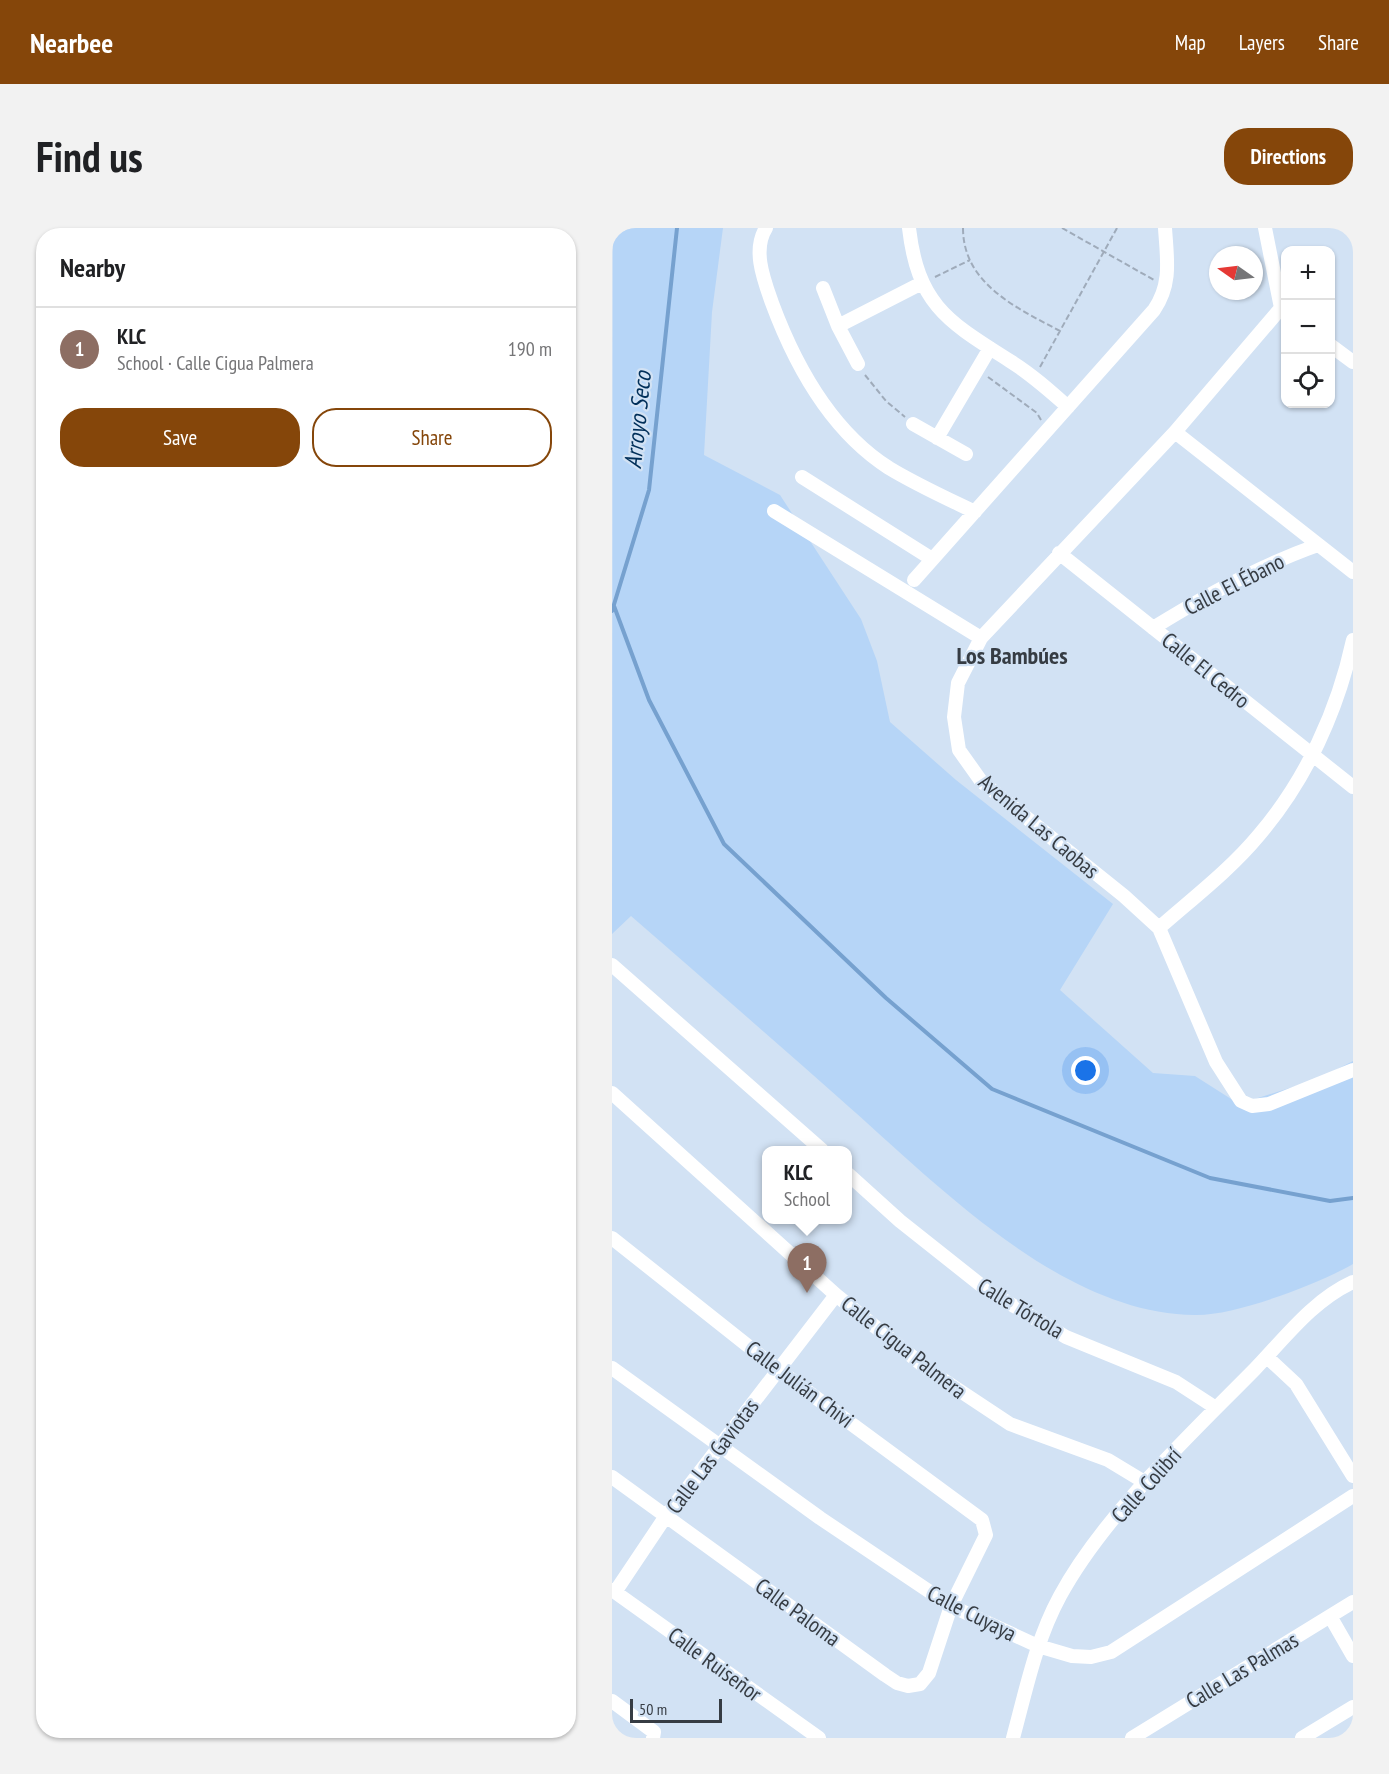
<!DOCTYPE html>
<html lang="en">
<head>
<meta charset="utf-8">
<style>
	body { margin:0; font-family:"PT Sans Narrow",sans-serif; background:#f2f2f2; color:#202124 }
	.controls { position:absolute; right:18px; top:18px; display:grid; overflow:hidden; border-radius:12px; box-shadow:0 2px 4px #0004 }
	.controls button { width:54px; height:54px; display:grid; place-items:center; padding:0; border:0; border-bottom:2px solid #e0e0e0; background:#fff; color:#202124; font:30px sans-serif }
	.compass { position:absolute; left:597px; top:18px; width:54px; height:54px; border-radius:50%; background:#fff; box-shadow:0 2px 4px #0004; rotate:284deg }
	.scale { position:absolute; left:18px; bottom:15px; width:92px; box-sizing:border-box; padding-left:6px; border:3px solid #363c43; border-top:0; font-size:16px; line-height:21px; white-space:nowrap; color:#363c43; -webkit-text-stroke:4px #d2e2f4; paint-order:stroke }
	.you { position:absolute; left:474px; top:843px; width:21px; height:21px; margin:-15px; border:4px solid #fff; border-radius:50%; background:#1a73e8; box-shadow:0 0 0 9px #1a73e833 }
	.badge { display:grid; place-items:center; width:39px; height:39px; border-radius:50%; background:#85460a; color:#fff; font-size:20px; font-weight:700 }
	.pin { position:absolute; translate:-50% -50px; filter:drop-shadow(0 2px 3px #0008) }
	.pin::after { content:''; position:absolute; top:32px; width:21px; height:18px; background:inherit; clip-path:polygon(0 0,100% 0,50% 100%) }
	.popup { position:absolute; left:150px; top:918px; width:90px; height:78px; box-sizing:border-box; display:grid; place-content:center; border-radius:12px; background:#fff; filter:drop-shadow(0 2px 4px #0005); font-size:20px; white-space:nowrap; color:#757577 }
	.popup b { font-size:22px; color:#202124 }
	.popup::after { content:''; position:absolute; left:50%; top:100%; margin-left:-12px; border:12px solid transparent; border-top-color:#fff }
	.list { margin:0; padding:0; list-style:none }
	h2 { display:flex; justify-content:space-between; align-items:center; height:78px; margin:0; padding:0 24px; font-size:26px }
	h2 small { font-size:20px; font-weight:400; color:#757577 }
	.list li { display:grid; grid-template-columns:39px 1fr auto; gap:18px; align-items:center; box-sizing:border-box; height:84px; padding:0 24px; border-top:2px solid #e0e0e0 }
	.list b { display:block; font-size:22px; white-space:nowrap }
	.list p { margin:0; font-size:20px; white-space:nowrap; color:#757577 }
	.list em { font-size:20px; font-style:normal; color:#757577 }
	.actions { display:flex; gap:12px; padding:18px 24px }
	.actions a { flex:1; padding:14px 0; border:2px solid #85460a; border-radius:24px; text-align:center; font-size:21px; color:#85460a }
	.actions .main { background:#85460a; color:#fff }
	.icon { flex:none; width:33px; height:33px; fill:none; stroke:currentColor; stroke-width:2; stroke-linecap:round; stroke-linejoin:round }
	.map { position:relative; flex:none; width:741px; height:1510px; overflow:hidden; border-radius:24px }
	header { display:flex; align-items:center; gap:36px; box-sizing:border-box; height:84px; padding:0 30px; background:#85460a; color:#fff }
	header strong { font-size:28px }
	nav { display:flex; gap:33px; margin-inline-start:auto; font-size:21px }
	.intro { display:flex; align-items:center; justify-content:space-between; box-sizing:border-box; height:144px; padding:0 36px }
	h1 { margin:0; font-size:42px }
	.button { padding:15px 27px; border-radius:24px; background:#85460a; color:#fff; font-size:21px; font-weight:700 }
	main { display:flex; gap:36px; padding:0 36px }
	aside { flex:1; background:#fff; border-radius:24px; box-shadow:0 2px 4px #0004 }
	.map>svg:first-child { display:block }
	.green { fill:#b6d5f7 }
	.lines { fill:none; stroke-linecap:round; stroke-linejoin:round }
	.stream { stroke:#76a1cf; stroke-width:4 }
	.path { stroke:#9fabba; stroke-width:2; stroke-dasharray:6 3; stroke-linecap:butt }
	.minor { stroke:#fff; stroke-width:14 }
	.labels { text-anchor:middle; stroke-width:4.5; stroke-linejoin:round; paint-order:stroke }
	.street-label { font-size:22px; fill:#363c43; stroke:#d2e2f4 }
	.water-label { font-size:24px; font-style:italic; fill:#002f59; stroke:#d2e2f4 }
	.neighbourhood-label { font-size:24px; font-weight:bold; fill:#363c43; stroke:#d2e2f4 }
</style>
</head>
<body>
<header>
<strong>Nearbee</strong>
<nav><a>Map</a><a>Layers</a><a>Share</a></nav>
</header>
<div class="intro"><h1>Find us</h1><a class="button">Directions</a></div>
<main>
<aside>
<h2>Nearby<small></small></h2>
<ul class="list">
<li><span class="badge" style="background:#8d6e63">1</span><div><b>KLC</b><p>School · Calle Cigua Palmera</p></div><em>190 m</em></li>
</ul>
<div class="actions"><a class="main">Save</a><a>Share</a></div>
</aside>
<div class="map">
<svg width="741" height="1510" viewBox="0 0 741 1510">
	<rect width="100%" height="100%" fill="#d2e2f4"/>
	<path class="green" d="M1,0H111L100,84L92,227L168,267L249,391L265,433L278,494L344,552L501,676L448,762L541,845L583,848L627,876L706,851L741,833V1036C706,1056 623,1088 583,1087C448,1086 322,953 227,870C158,809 88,748 19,688L0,706Z"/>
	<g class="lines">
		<path class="stream" d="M2,378L37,472L112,616L274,770L380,861L598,950L718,973L741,970
			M0,383L37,262L65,0"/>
		<path class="path" d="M351,0C351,56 405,80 448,103
			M450,0L542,52
			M323,49L358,32
			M428,139L505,0
			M253,147L274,173L293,189
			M376,149L425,185L429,192"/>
		<path class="minor" d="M154,0C140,22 152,52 160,75C183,137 219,203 277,240C305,257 334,270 363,284
			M297,0C306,78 337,94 398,133C419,146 437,162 456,179
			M653,0L669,80L563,204L369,410L346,455L342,489L347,522L369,553L512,668L547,700L604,834L629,873L640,878L657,876L741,842
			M211,60L226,98L246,136
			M226,98L310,55
			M718,117L741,134
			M301,196L354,226
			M563,204L741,344
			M325,210L378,120
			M190,249L320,331
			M162,283L369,410
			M447,325L741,559
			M302,352L542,82C560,56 555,31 553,0
			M541,400C594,367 647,338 706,317
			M547,700C581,670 618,642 647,607C694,552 726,482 741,412
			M0,737L210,922
			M0,865L224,1067L318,1143L398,1196L496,1232L534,1255
			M236,946L288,993L375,1062L454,1109L564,1154L604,1180
			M0,1010L165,1141L370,1292L374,1307L339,1378L317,1445L308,1456L296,1458L285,1455L273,1447L0,1249
			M655,1129L684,1156L741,1248
			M0,1140L208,1290L339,1378L426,1418L460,1428L479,1429L499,1424L741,1268
			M0,1362L207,1510
			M3,1364L54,1288L224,1067
			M718,1388L741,1428
			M0,1473L42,1504L41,1510
			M401,1510C414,1462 424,1412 448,1368C492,1287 578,1207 643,1141C672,1111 701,1072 741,1054
			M520,1510L741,1374
			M690,1510L741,1479"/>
	</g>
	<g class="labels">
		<g class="street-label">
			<text transform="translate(622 356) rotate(-27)" y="8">Calle El Ébano</text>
			<text transform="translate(594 442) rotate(39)" y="8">Calle El Cedro</text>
			<text transform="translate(427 598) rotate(40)" y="8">Avenida Las Caobas</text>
			<text transform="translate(409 1080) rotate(31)" y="8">Calle Tórtola</text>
			<text transform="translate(292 1119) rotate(38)" y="8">Calle Cigua Palmera</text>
			<text transform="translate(188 1156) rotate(37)" y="8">Calle Julián Chivi</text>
			<text transform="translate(100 1228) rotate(-53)" y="8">Calle Las Gaviotas</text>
			<text transform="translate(534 1257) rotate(-48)" y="8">Calle Colibrí</text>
			<text transform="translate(186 1384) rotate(36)" y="8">Calle Paloma</text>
			<text transform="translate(360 1385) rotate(27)" y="8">Calle Cuyaya</text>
			<text transform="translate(103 1436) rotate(36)" y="8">Calle Ruiseñor</text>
			<text transform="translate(630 1442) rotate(-31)" y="8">Calle Las Palmas</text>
		</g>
		<g class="water-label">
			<text transform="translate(26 192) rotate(-84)" y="8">Arroyo Seco</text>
		</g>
		<g class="neighbourhood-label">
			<text x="400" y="436">Los Bambúes</text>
		</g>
	</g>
</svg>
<div class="controls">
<button>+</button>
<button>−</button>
<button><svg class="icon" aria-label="locate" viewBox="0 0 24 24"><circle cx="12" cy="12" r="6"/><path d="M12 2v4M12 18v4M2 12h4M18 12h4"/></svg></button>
</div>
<svg class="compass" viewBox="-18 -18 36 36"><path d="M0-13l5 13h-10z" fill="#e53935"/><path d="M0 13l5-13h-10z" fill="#757577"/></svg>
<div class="scale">50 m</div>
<div class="you"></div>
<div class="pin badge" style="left:195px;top:1065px;background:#8d6e63">1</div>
<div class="popup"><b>KLC</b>School</div>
</div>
</main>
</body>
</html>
